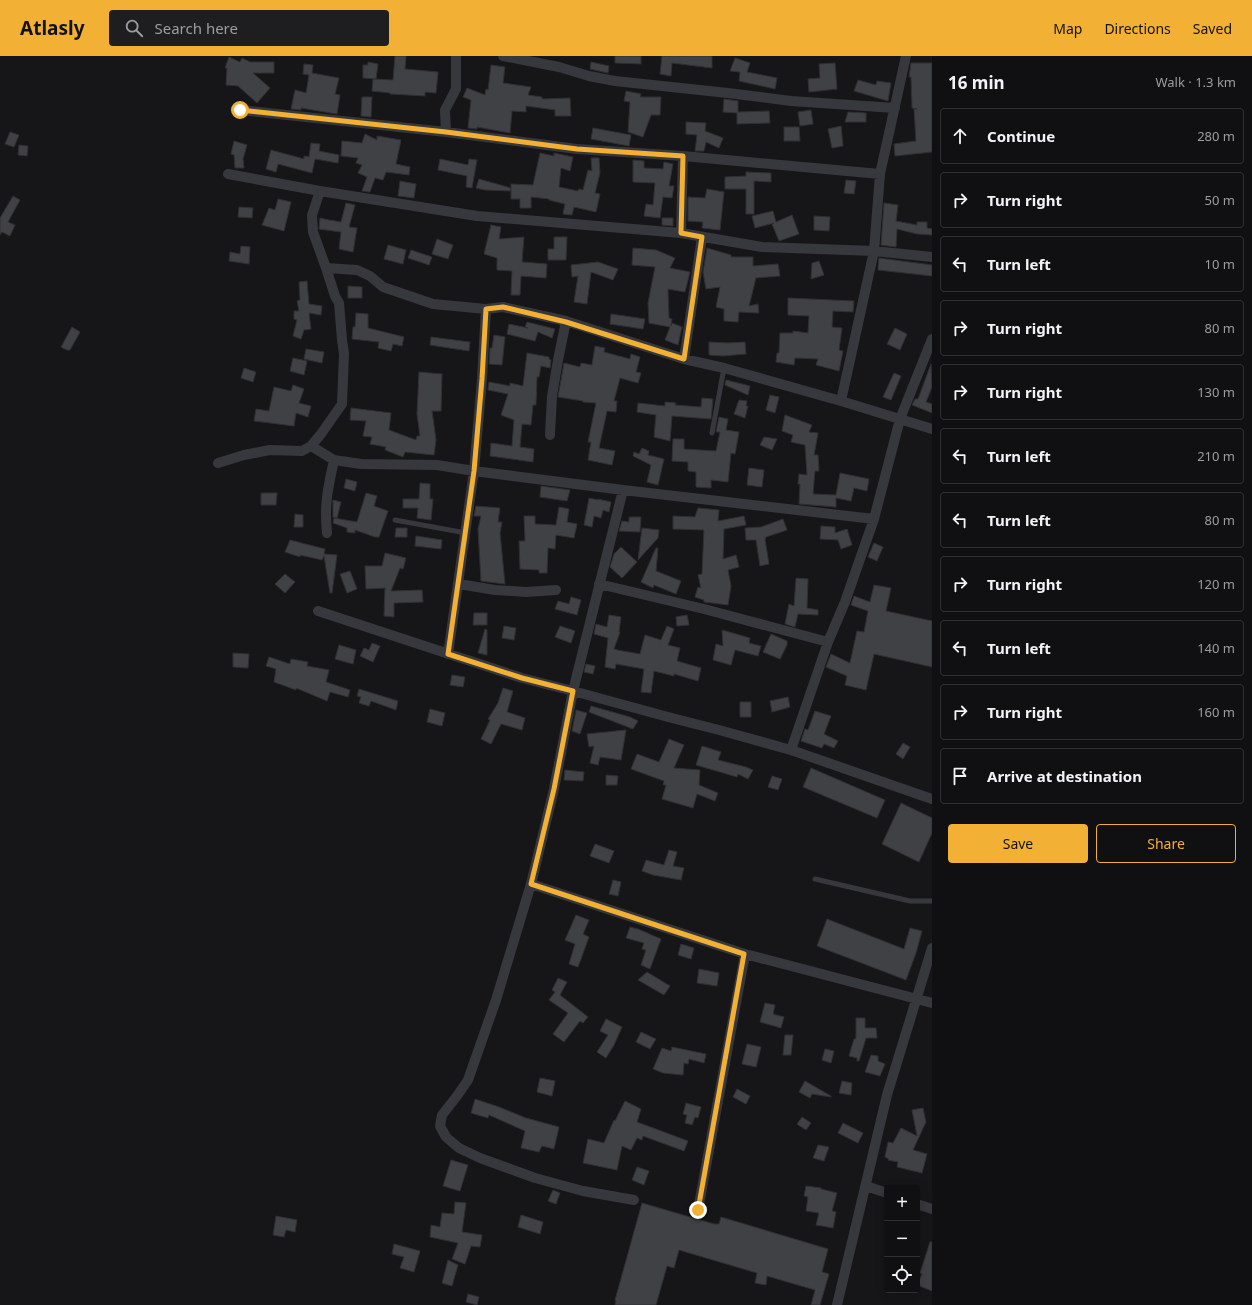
<!DOCTYPE html>
<html lang="en">
<head>
<meta charset="utf-8">
<style>
	body { margin:0; font-family:"Noto Sans",sans-serif; background:#1e1e20; color:#f1f3f6 }
	.controls { position:absolute; right:12px; bottom:12px; display:grid; overflow:hidden; border-radius:4px; box-shadow:0 2px 10px #0003 }
	.controls button { width:36px; height:36px; display:grid; place-items:center; padding:0; border:0; border-bottom:1px solid #303032; background:#101012; color:#f1f3f6; font:20px sans-serif }
	.stop { position:absolute; width:12px; height:12px; margin:-9px; border:3px solid #f2b134; border-radius:50%; background:#fff }
	.stop.end { background:#f2b134; border-color:#fff; box-shadow:0 1px 4px #0008 }
	.list { margin:0; padding:0; list-style:none }
	h2 { display:flex; justify-content:space-between; align-items:center; height:52px; margin:0; padding:0 16px; font-size:17px }
	h2 small { font-size:13px; font-weight:400; color:#9c9d9f }
	.list li { display:grid; grid-template-columns:26px 1fr auto; gap:12px; align-items:center; box-sizing:border-box; height:56px; margin:0 8px 8px; padding:0 8px; border:1px solid #303032; border-radius:4px }
	.list b { display:block; font-size:15px; white-space:nowrap }
	.list em { font-size:13px; font-style:normal; color:#9c9d9f }
	.actions { display:flex; gap:8px; padding:12px 16px }
	.actions a { flex:1; padding:9px 0; border:1px solid #f2b134; border-radius:4px; text-align:center; font-size:14px; color:#f2b134 }
	.actions .main { background:#f2b134; color:#111 }
	.icon { flex:none; width:22px; height:22px; fill:none; stroke:currentColor; stroke-width:2; stroke-linecap:round; stroke-linejoin:round }
	.map { position:relative; flex:none; width:932px; height:1249px; overflow:hidden }
	header { display:flex; align-items:center; gap:24px; box-sizing:border-box; height:56px; padding:0 20px; background:#f2b134; color:#111 }
	header strong { font-size:19px }
	nav { display:flex; gap:22px; margin-inline-start:auto; font-size:14px }
	.search { width:280px; height:36px; background:#1e1e20; display:flex; align-items:center; gap:10px; box-sizing:border-box; padding:0 14px; border-radius:4px; color:#9c9d9f; font-size:15px }
	main { display:flex }
	aside { flex:1; background:#101012 }
	.map>svg:first-child { display:block }
	.building { fill:#404145; stroke:#303034 }
	.lines { fill:none; stroke-linecap:round; stroke-linejoin:round }
	.service { stroke:#37383d; stroke-width:5 }
	.minor { stroke:#37383d; stroke-width:10 }
	.route { stroke:#f2b134; stroke-width:5 }
</style>
</head>
<body>
<header>
<strong>Atlasly</strong>
<div class="search"><svg class="icon" aria-label="search" viewBox="0 0 24 24"><circle cx="10" cy="10" r="6"/><path d="M15 15l6 6"/></svg>Search here</div>
<nav><a>Map</a><a>Directions</a><a>Saved</a></nav>
</header>
<main>
<div class="map">
<svg width="932" height="1249" viewBox="0 0 932 1249">
	<rect width="100%" height="100%" fill="#161618"/>
	<path class="building" d="M395,0H406L405,13L438,16L436,37L425,36V40L390,38V37L372,35L373,23L393,24Z
		M615,0H641V8L615,7Z
		M662,0H712V12L672,7L671,20L660,18Z
		M229,1L240,6L242,2L250,6H274V17H253L270,32L257,47L238,30L226,29L227,12H225Z
		M735,2L750,7L747,16L777,22L775,33L739,25L740,16L730,15Z
		M368,6L378,8L376,23L363,22V9H368Z
		M591,6L609,10L608,17L590,13Z
		M835,7L837,33L809,36L808,23L820,22L819,8Z
		M911,7H932V96L895,100L894,88L916,85L914,53H917L912,52L911,21H909Z
		M304,8L313,9L312,17L339,22L335,38L340,39L337,58L301,52V54L291,53L295,34L306,37L309,19L303,18Z
		M491,9L505,11L503,27L531,31L528,39L542,41V43L570,42L571,60H555V54L526,50V56L512,55L510,77L477,71V73L468,72L471,44L463,41L467,32L485,39L486,33L488,34Z
		M858,24L876,29L877,25L891,27L888,45L854,35Z
		M626,35L641,38L640,41H661L660,59H651L643,81L628,76L630,46L624,45Z
		M362,41H372L371,61L361,60Z
		M724,43L738,45V56L769,55L770,67L737,68V57L723,56Z
		M811,54L813,68L800,70L798,56Z
		M848,56L866,57V66H845Z
		M686,66L706,67L705,75L723,82L719,92L706,86L704,95H695L697,79L686,78Z
		M841,70L843,90L832,92L828,73Z
		M784,71H799L800,85H784Z
		M593,72L631,79L629,90L591,83Z
		M10,76L19,79L14,91L5,88Z
		M365,78L377,84V80L401,84L396,108L410,111L409,119L386,116L383,124L375,122L370,136L362,135L367,121L358,117L362,109L356,107L358,102L341,100L342,85L362,87Z
		M234,85L247,89L243,103L244,112H235L234,99L231,98Z
		M311,87L320,88L319,95L339,99L338,107L315,103L312,117L278,108L276,116L266,113L271,94L304,103V100L309,101Z
		M19,89L28,90L27,100L18,99Z
		M540,97L554,100V97L573,101L570,115L561,112L559,131L578,135L579,133L583,134L588,114L592,115L591,102H599L600,117L595,137L600,138L596,156L574,151L572,159L563,158L565,148L549,144V143L531,141V152H520V143H511V128L533,129Z
		M440,103L468,109L469,103L477,104L472,132L466,131L467,120L438,114Z
		M633,104L644,105V112L663,113L664,106L673,108L669,130H674L672,142L663,141L660,162L644,160L646,148L653,149L655,127L633,126Z
		M746,116L771,117V126L754,125V158H746V133H725V121L746,120Z
		M479,123L511,132L510,135L485,134L476,132Z
		M846,124L856,125L854,138L844,137Z
		M400,125L416,128L414,142L398,140Z
		M707,133L724,136L720,174L702,172L703,166L688,165V141L705,142Z
		M13,140L20,144L8,166L15,169L10,180L2,176L0,179V162Z
		M278,143L291,146L284,175L262,169L269,152L275,154Z
		M346,147L355,149L349,171L357,172L353,196L339,193L341,176L319,173L320,162L329,164L330,165V164L341,166Z
		M884,147L898,149L896,165L917,169V166H927V172L932,173V179L917,178L897,173L896,191L881,189Z
		M239,151L253,152L252,162L238,161Z
		M773,155L776,166L792,159L799,178L779,185L772,168L774,167L755,172L752,160Z
		M814,160L830,161L829,175L814,174Z
		M662,162H673V170L662,169Z
		M491,169L501,171L499,183L524,181L522,206L547,208L546,222L521,220L520,239H511L512,215L497,214V202L484,198Z
		M554,181H567L566,204H548V193H554Z
		M437,183L453,189L448,203L432,198Z
		M388,189L406,194L403,208L384,203Z
		M241,190L250,191L249,208L229,205L230,196L240,198Z
		M633,192L656,194L675,202L670,212L690,216L685,236L668,233L669,262L672,263L671,270L672,267L682,271L678,289L665,284L670,271L649,267L648,247L655,211L632,209Z
		M707,192L731,199V201H753V210L778,208L780,220L756,222L749,250L758,248L759,257L739,256L738,266L724,265V253L716,251L720,231L706,233L703,216Z
		M411,194L432,201L429,209L408,202Z
		M879,202L932,209V220L878,214Z
		M819,205L824,219L811,223L812,207Z
		M598,206L618,213L613,224L591,216L587,248L574,246L578,220L572,221L571,209Z
		M307,225L309,248L322,250L321,259L309,257L311,273L304,274L301,283L293,280L297,264L294,263V255H299L297,245L300,244L299,226Z
		M348,230L362,231V242H348Z
		M788,242L854,245L853,256L833,255L832,271L842,272L839,294L843,295L839,315L816,309L818,303L795,302L794,309L776,306L777,297H779L780,277H793V275L808,277L809,260L788,259Z
		M356,257L368,258V272L404,281L402,290L393,288L391,295L378,292L379,286L352,283L353,271H355Z
		M611,258L645,263L643,273L610,268Z
		M527,266L555,273L552,282L538,276L535,285L507,278L509,268L528,272L525,271Z
		M72,271L80,276L70,294H67L61,291Z
		M895,272L907,278L900,294L887,288Z
		M494,279L505,281L502,309L489,308L490,292H492Z
		M431,281L470,286L469,295L430,289Z
		M709,286L728,287L745,286L746,298L723,300L709,299Z
		M595,290L605,292L604,296L630,303L631,298L640,301L636,316L641,317L638,327L620,322L614,345H617L616,356L607,355L599,392L615,395L612,409L588,404L591,386H588L596,347L583,346V345L558,341L564,307L580,311L581,307L592,309Z
		M306,293L324,296L322,307L304,303Z
		M527,297L549,301V303L551,304L550,312L541,310L539,321H537L536,349H533L531,369L522,368L520,391L534,393L533,406L490,400L491,387L512,390L514,364L501,359L508,338L488,334L489,326L510,330V327L523,330Z
		M293,302L307,305L304,319L290,315Z
		M931,308L932,331L926,346L932,348V357L912,349L915,343H918Z
		M244,312L256,316L253,326L241,322Z
		M419,316L442,318L441,355H432L436,384L434,399L405,396L403,401L385,394L386,391L370,388L372,381L363,380L366,365L350,364L351,352L391,357L389,374L416,384L417,380H420L417,358Z
		M894,317L901,320L891,344L883,341Z
		M726,324L750,330L748,339L725,329Z
		M293,329L304,333L299,347L311,350L308,361L296,357L294,370L254,365L256,353L269,355L274,331L291,335Z
		M770,339L779,341L775,357L766,354Z
		M702,342L713,343L711,363L672,360L670,385L654,381L656,359L637,356L638,347L665,350V346L676,347L675,349L701,351Z
		M739,344L747,345L746,350H748L745,362L734,358Z
		M785,359L812,369L809,376L818,377L814,399H818L819,415H815L813,438L836,439L840,417L869,423L867,435L854,432L851,445L836,442V451L799,448L800,428H798L799,418L807,419L805,389L791,386L793,379L782,375Z
		M719,361L728,363L726,374L739,376L735,398L731,397L728,426L711,424V432L696,431V416L688,415V406L672,405L673,383H684V393L716,395L720,376H716Z
		M764,381L777,383L772,394L760,389Z
		M642,392L649,395L648,399L664,403L658,429L647,426L651,409L633,400L634,396L639,398Z
		M749,412L764,414L762,431L747,429Z
		M346,423L357,426L355,435L344,432Z
		M420,427L430,428V443H433L431,464L417,462L418,452H403V443H419Z
		M541,430L570,434L567,445L540,441Z
		M261,437H277L276,449H261Z
		M366,437L377,440L374,450L388,455L379,481H375L355,474V477L347,476V472L333,467L334,462L357,466Z
		M589,442L598,444V443L611,446L609,456L603,454L601,462L594,460L592,471L584,469Z
		M333,444L341,446L337,462L333,461Z
		M476,450L500,452L498,466H502L500,477L505,528L481,525L478,473L481,460H474Z
		M559,451L569,453L567,466L577,468L574,482L556,479L555,493L548,492L547,517H539V514L520,513L519,485H525L524,460H535V468L556,469Z
		M698,452L719,454L718,465L744,460L746,469L724,473L723,503L736,499L739,511L728,514L731,530L728,549L704,546V544L695,541L698,531L701,532L698,519L702,518L704,474L673,473V460L695,461Z
		M295,458L303,459V471H294Z
		M629,461H641L640,476L619,475L622,465L629,466Z
		M783,463L787,474L766,481L765,483L769,508L760,510L756,484H746L745,472L761,471Z
		M821,470L835,471V477L847,473L852,489L841,493L838,484L820,483Z
		M396,472H407V481H395Z
		M642,472L659,474L658,482L638,504Z
		M416,480L442,484L441,493L415,490Z
		M290,484L325,493L324,498L337,499L332,537H330L324,500L322,504L300,499V501L285,496Z
		M874,487L883,491L877,505L868,501Z
		M621,491L637,506L622,522L610,511L614,498Z
		M656,492H658L656,515L681,525L676,538L654,529L653,532L641,526Z
		M385,497L406,502L403,513L400,512L391,535L422,534L423,546L394,547V561L384,560L385,532L366,533L365,510H382Z
		M350,515L357,533L347,537L340,518Z
		M285,518L295,526L285,537L275,528Z
		M796,522L808,523L807,552L818,554V559L798,558L795,571L785,568L789,548L794,550Z
		M874,529L891,532L886,555L932,565V611L874,598L866,634L845,629L847,620L826,611L831,598L850,607L857,575L864,576L868,555L851,549L854,540L870,546Z
		M571,541L581,544L577,559L555,553L558,545L569,548Z
		M474,557H487V569H473Z
		M609,559L621,561L619,576H620L614,593L617,594L640,598L645,579L661,584L667,570L674,573L668,589L680,592L677,605L701,612L698,625L674,618V620L654,615L651,637L641,636L644,613L616,608L615,613L605,611L608,582L594,578L596,568L607,571Z
		M687,559L689,569L677,570L676,561Z
		M504,570L516,572L514,584L502,582Z
		M560,570L575,575L571,587L555,581Z
		M485,573L487,574V599L478,597Z
		M722,574L750,582L749,587L761,590L758,600L735,594L731,609L713,604L716,588L723,590Z
		M771,578L787,585V589L780,603L763,596Z
		M372,587L380,590L373,606L360,600L364,592L369,594Z
		M339,589L356,594L353,608L335,603Z
		M233,597L249,598L248,612L233,611Z
		M269,601L290,608L291,603L308,606L307,610L329,614L326,626L350,634L348,641L330,636L327,645L296,632V634L274,626L276,613L266,610Z
		M586,608L595,610L593,618L584,616Z
		M452,619L465,621L463,631L450,629Z
		M503,632L513,635L507,656L525,662L522,674L501,668L491,688L481,683L490,664L488,663L498,647Z
		M359,633L398,645L396,654L371,645L369,650L359,647L361,641L357,640Z
		M788,641L790,651L772,656L770,645Z
		M740,646H751V661H740Z
		M591,650L630,661L638,665L633,673L589,656Z
		M430,653L445,657L442,670L427,666Z
		M576,654L587,657L580,678L572,675Z
		M815,655L831,660L824,678L838,685L834,692L824,688L822,692L801,685L805,673L808,674Z
		M626,674L621,704L600,701L598,709L590,707L594,690L589,691L587,678Z
		M669,683L684,689L674,712L700,714L699,729L718,737L715,745L697,738L693,752L662,743L666,729H663L664,725L631,713L637,698L659,706Z
		M903,687L910,691L903,703L896,698Z
		M702,690L721,696L718,704L746,711L753,714L748,723L738,718L737,721L696,709Z
		M811,712L885,744L877,762L803,731Z
		M565,714L584,716L583,725L564,724Z
		M606,719L618,720L617,729H606Z
		M772,720L782,723L778,734L768,731Z
		M901,747L932,762V777L919,806L882,788Z
		M595,788L614,795L609,807L590,800Z
		M669,794L677,796L673,810L684,812L681,824L653,819L642,815L646,804L664,809Z
		M613,824L621,826L618,840L609,838Z
		M576,859L589,864L583,878L589,881L578,911L569,908L575,888L565,884Z
		M827,863L904,893L910,872L922,875L916,897L906,924L817,890Z
		M630,871L638,873L661,883L650,913L641,909L646,894L642,893L644,887L626,882Z
		M681,888L694,892L691,903L678,899Z
		M699,913L719,917L717,930L697,927Z
		M647,916L670,930L664,939L638,924Z
		M558,922L567,926L560,939L588,961L583,967L580,965L564,986L553,978L568,957L549,944L555,936L552,934Z
		M765,947L775,949L773,958L784,961L781,972L760,966Z
		M856,962H865V972H876L877,982H866L859,1005H857V1002L849,1000L854,983H856Z
		M606,963L622,971L614,989L606,1002L597,996L608,979L600,975Z
		M641,976L656,983L650,993L636,986Z
		M785,979H793L791,999H783Z
		M747,988L761,991L756,1011L742,1008Z
		M672,991L706,998L704,1007L689,1003L688,1008L684,1007L683,1019L663,1017L653,1013L662,992L671,995Z
		M825,993L834,995L831,1007L822,1004Z
		M871,999L878,1000V1005L885,1008L880,1020L865,1016Z
		M540,1022L555,1025L552,1040L537,1036Z
		M805,1025L831,1040V1041L812,1038L810,1042L799,1036Z
		M842,1025L852,1027L851,1039L839,1037Z
		M737,1033L750,1040L746,1048L733,1041Z
		M475,1043L499,1051L526,1062L559,1071L554,1093L542,1090L539,1096L521,1092L525,1075L489,1059L488,1062L471,1057Z
		M625,1045L641,1053L637,1066L688,1085L684,1095L643,1080L642,1084L637,1082L631,1094L622,1090L617,1114L583,1107L588,1083L604,1087L614,1064L615,1065Z
		M686,1047L701,1051L698,1062L695,1061L692,1069L685,1067L687,1059L683,1058Z
		M923,1052L926,1066L913,1094L927,1098L922,1117L897,1111L898,1106L888,1104L889,1103L885,1101L888,1086L893,1087L901,1072L917,1080L912,1054Z
		M802,1061L811,1067L806,1074L797,1068Z
		M843,1067L863,1077L858,1087L838,1077Z
		M818,1089L829,1091L824,1105L813,1102Z
		M451,1104L468,1109L460,1135L443,1130Z
		M637,1111L649,1115L644,1129L632,1124Z
		M806,1130L821,1132V1133L837,1137L832,1155L836,1156L833,1172L816,1169L819,1157L806,1155L808,1141L804,1140Z
		M553,1134L560,1137L556,1148L548,1145Z
		M455,1146L466,1147L462,1176L482,1179L480,1191L471,1190L465,1208L452,1203L458,1187L430,1181L431,1169L440,1171L442,1157L454,1158Z
		M642,1147L714,1168H719L721,1161L828,1193L822,1216L829,1218L820,1249H811L815,1234L767,1220L766,1229L755,1227L757,1217L679,1194L674,1212L667,1210L656,1249H615L616,1245L615,1244Z
		M521,1159L543,1166L540,1178L518,1171Z
		M276,1160L297,1164L295,1176L286,1174L284,1181L273,1179Z
		M930,1186H932V1235L917,1229L922,1218L920,1217Z
		M394,1188L420,1195L414,1216L400,1212L404,1201L392,1198Z
		M448,1204L458,1209L452,1230L442,1227Z
		M468,1238L479,1241L477,1249L466,1246Z"/>
	<g class="lines">
		<path class="service" d="M712,377L724,312
			M395,464L466,477
			M815,823L910,845H932"/>
		<path class="minor" d="M503,0L559,11L589,20L615,25L728,37L791,45L895,52
			M240,54L446,76L577,93L683,100L880,118
			M446,76L445,54L456,33V0
			M228,118L320,135L477,160L681,177L762,191L874,195L932,201
			M681,177L683,100
			M326,212L357,214L370,220L383,231L433,248L486,253
			M684,303L702,181
			M841,345L874,195L880,118L906,0
			M550,379L552,340L558,304L566,265
			M311,390L334,404L361,408L437,409L474,415L623,434L874,463
			M218,407L244,399L270,394L302,395L311,390L321,378L342,348L344,298L342,284L339,247L335,240L326,212L313,176L312,159L320,135
			M623,434L573,635L554,733L531,828L496,944L468,1024L457,1040L442,1059L440,1070L446,1081L459,1092L480,1102L535,1122L583,1135L634,1144
			M327,477C324,448 328,432 334,404
			M459,528L495,534L526,536L556,534
			M599,528L704,553L828,586
			M318,555L522,622L573,635L668,661L719,674L791,694L932,743
			M448,598L474,415L482,323L486,253L503,251L566,265L684,303L724,312L841,345L932,373
			M791,694L828,586L845,546L874,463L900,363L932,283
			M531,828L745,898L932,947
			M866,1130L887,1137
			M917,1148L932,1153
			M698,1154L745,898
			M837,1249L887,1039L932,892"/>
	</g>
	<g class="lines">
		<path class="route" d="M240,54L446,76L577,93L683,100L681,177L702,181L684,303L566,266L503,251L486,253L482,323L474,415L448,598L522,622L573,635L554,733L531,828L744,898L698,1154"/>
	</g>
</svg>
<div class="controls">
<button>+</button>
<button>−</button>
<button><svg class="icon" aria-label="locate" viewBox="0 0 24 24"><circle cx="12" cy="12" r="6"/><path d="M12 2v4M12 18v4M2 12h4M18 12h4"/></svg></button>
</div>
<div class="stop" style="left:240px;top:54px"></div>
<div class="stop end" style="left:698px;top:1154px"></div>
</div>
<aside>
<h2>16 min<small>Walk · 1.3 km</small></h2>
<ul class="list">
<li><svg class="icon" aria-label="ahead" viewBox="0 0 24 24"><path d="M12 20V5M6 11l6-6 6 6"/></svg><div><b>Continue</b></div><em>280 m</em></li>
<li><svg class="icon" aria-label="right" viewBox="0 0 24 24"><path d="M7 20v-9h11M14 6l5 5-5 5"/></svg><div><b>Turn right</b></div><em>50 m</em></li>
<li><svg class="icon" aria-label="left" viewBox="0 0 24 24"><path d="M17 20v-9H6M10 6l-5 5 5 5"/></svg><div><b>Turn left</b></div><em>10 m</em></li>
<li><svg class="icon" aria-label="right" viewBox="0 0 24 24"><path d="M7 20v-9h11M14 6l5 5-5 5"/></svg><div><b>Turn right</b></div><em>80 m</em></li>
<li><svg class="icon" aria-label="right" viewBox="0 0 24 24"><path d="M7 20v-9h11M14 6l5 5-5 5"/></svg><div><b>Turn right</b></div><em>130 m</em></li>
<li><svg class="icon" aria-label="left" viewBox="0 0 24 24"><path d="M17 20v-9H6M10 6l-5 5 5 5"/></svg><div><b>Turn left</b></div><em>210 m</em></li>
<li><svg class="icon" aria-label="left" viewBox="0 0 24 24"><path d="M17 20v-9H6M10 6l-5 5 5 5"/></svg><div><b>Turn left</b></div><em>80 m</em></li>
<li><svg class="icon" aria-label="right" viewBox="0 0 24 24"><path d="M7 20v-9h11M14 6l5 5-5 5"/></svg><div><b>Turn right</b></div><em>120 m</em></li>
<li><svg class="icon" aria-label="left" viewBox="0 0 24 24"><path d="M17 20v-9H6M10 6l-5 5 5 5"/></svg><div><b>Turn left</b></div><em>140 m</em></li>
<li><svg class="icon" aria-label="right" viewBox="0 0 24 24"><path d="M7 20v-9h11M14 6l5 5-5 5"/></svg><div><b>Turn right</b></div><em>160 m</em></li>
<li><svg class="icon" aria-label="arrive" viewBox="0 0 24 24"><path d="M6 21V4h12l-3 4 3 4H6"/></svg><div><b>Arrive at destination</b></div></li>
</ul>
<div class="actions"><a class="main">Save</a><a>Share</a></div>
</aside>
</main>
</body>
</html>
